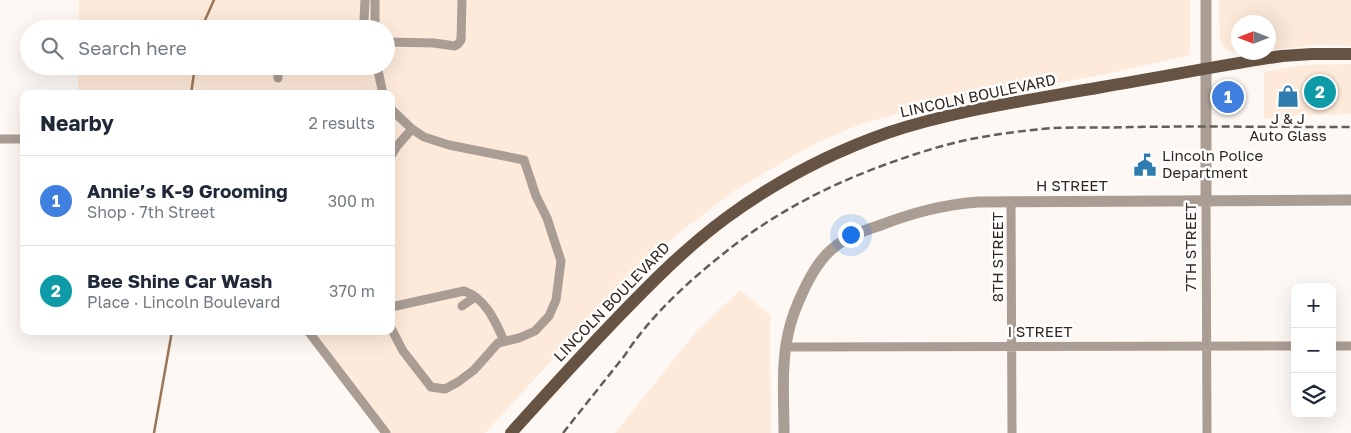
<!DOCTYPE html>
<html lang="en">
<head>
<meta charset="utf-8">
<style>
	body { margin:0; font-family:"Golos Text",sans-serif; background:#f6f6f7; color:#1f2937 }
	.controls { position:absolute; right:15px; bottom:15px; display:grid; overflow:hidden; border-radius:10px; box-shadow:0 5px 20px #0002 }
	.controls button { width:45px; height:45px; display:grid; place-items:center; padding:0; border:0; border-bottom:1px solid #e0e1e3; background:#fff; color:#1f2937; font:25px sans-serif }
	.compass { position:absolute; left:1231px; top:15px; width:45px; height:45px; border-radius:50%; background:#fff; box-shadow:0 5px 20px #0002; rotate:270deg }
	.you { position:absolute; left:850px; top:234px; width:18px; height:18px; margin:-12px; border:4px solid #fff; border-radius:50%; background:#1a73e8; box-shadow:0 0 0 8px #1a73e833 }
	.badge { display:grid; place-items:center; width:32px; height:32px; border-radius:50%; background:#111827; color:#fff; font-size:16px; font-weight:700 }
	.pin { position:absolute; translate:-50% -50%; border:2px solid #fff; box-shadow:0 1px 5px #0006 }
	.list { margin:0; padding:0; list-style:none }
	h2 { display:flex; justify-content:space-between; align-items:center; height:65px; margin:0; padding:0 20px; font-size:21px }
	h2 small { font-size:16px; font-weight:400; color:#747a83 }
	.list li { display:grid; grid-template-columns:32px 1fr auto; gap:15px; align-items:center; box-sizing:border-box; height:90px; padding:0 20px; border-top:1px solid #e0e1e3 }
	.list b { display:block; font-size:19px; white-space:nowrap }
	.list p { margin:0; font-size:16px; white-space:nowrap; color:#747a83 }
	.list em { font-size:16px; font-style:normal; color:#747a83 }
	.icon { flex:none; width:28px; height:28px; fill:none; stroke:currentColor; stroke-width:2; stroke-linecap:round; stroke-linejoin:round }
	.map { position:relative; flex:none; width:1351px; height:433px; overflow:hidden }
	.search { position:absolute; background:#fff; box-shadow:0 5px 20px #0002; left:20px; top:20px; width:375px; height:55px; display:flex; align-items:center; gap:12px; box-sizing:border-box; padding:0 18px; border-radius:28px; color:#747a83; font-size:19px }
	.panel { position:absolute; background:#fff; box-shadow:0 5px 20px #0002; left:20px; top:90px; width:375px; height:245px; border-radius:10px }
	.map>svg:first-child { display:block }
	.built { fill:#feeada }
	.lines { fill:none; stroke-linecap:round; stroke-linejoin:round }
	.stream { stroke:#9b7759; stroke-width:2.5 }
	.minor { stroke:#a99d94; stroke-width:9 }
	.tertiary { stroke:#a99d94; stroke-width:11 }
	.primary { stroke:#665343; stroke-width:12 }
	.rail { stroke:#665d56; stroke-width:2.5; stroke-dasharray:8 4; stroke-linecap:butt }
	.labels { text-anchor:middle; stroke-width:5; stroke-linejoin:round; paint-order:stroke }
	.street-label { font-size:15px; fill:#322820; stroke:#fff }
	.poi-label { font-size:15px; fill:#322820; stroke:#fff }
</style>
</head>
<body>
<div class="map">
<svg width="1351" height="433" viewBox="0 0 1351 433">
	<rect width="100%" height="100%" fill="#fdf8f4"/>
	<path class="built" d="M79,0H1190V55L1111,73L907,111L858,125L816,143L735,190L675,236L641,267L587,322L485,433H386L310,331H391V94H78V66H386V29H79Z
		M1219,0H1351V46L1317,45L1269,50L1268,22H1238V52L1249,53L1240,54L1231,52L1224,48L1220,40Z
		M1351,64V114L1302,115L1264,119V72L1304,65Z
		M740,290L770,315L771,433H615L696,332Z"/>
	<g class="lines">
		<path class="stream" d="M201,29L214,0
			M191,94L195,66
			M154,433L172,331"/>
		<path class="minor" d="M365,29L364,20L365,0
			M375,29V0
			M386,42L434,43L455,46L458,44L461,40L462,0
			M377,66L383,94
			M278,78V71L280,66
			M391,109L412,129L424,137L449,145L524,160L536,196L547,218L561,261L556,300L549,316L535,331L519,338L498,343L474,370L458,382L445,389L431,387L403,351L391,328
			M0,139H24
			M391,156L397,146L412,129
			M1206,200L1207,433
			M1011,201L1012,433
			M462,306L472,299L473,295
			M391,307L464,291C486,298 496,323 504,341
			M308,331L386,433
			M1332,346H1351
			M786,347L1295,346"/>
		<path class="tertiary" d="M1206,0V200
			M784,433C784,401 781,366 788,334C793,310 812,266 831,250C844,238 862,231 878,226C912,213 941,205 978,202L1351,200"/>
		<path class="primary" d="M511,433C548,392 585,351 623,312C656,278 688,246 726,218C775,182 830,153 887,133C956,110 1030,100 1102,87C1162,77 1222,65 1282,56L1312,54H1351"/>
		<path class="rail" d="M563,433L625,355C651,315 691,279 728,250C780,209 839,180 901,159C924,151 947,144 971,139C998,134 1026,130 1054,128C1079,127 1105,128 1130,127C1204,126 1277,127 1351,127"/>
	</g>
	<defs>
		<symbol id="shop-bare" viewBox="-9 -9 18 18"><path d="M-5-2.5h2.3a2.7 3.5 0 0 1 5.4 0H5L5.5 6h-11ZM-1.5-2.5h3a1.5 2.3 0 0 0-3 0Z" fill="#2f7daf" stroke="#fff" stroke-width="2.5" paint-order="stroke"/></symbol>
		<symbol id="civic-bare" viewBox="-9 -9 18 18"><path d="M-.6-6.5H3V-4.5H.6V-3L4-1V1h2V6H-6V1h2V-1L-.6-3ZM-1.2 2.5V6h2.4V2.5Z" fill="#2f7daf" stroke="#fff" stroke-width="2.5" paint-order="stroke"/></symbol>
	</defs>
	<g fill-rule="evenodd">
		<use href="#shop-bare" x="1272" y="80" width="32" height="32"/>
		<use href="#civic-bare" x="1129" y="149" width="32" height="32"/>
	</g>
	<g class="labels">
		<g class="street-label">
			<text transform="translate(978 96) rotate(-12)" y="5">LINCOLN BOULEVARD</text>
			<text x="1072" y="191">H STREET</text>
			<text transform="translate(1191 247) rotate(-90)" y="5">7TH STREET</text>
			<text transform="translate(998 257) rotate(-90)" y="5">8TH STREET</text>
			<text transform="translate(612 302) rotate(-46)" y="5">LINCOLN BOULEVARD</text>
			<text x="1040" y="337">I STREET</text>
		</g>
		<g class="poi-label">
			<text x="1288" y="124">J &amp; J<tspan x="1288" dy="17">Auto Glass</tspan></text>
			<text x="1162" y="161" text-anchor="start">Lincoln Police<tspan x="1162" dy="17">Department</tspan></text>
		</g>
	</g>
</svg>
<div class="controls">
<button>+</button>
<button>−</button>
<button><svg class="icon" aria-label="layers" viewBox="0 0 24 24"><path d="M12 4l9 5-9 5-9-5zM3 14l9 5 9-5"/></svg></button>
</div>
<svg class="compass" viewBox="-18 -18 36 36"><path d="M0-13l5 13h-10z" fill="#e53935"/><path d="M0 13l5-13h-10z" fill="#747a83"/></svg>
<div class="you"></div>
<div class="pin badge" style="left:1228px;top:97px;background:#3f7fe0">1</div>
<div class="pin badge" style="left:1320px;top:92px;background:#0f9aa8">2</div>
<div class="search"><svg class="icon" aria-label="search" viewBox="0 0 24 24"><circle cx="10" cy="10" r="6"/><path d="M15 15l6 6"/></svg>Search here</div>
<section class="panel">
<h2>Nearby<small>2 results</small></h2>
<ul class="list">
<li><span class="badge" style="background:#3f7fe0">1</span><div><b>Annie’s K-9 Grooming</b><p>Shop · 7th Street</p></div><em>300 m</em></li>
<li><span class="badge" style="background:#0f9aa8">2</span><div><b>Bee Shine Car Wash</b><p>Place · Lincoln Boulevard</p></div><em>370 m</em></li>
</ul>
</section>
</div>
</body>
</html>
